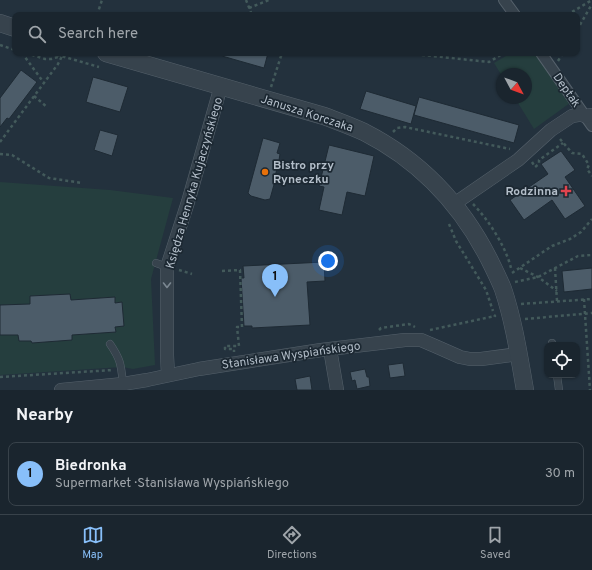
<!DOCTYPE html>
<html lang="en">
<head>
<meta charset="utf-8">
<style>
	body { margin:0; font-family:Overpass,sans-serif; background:#27313a; color:#f1f3f6 }
	.controls { position:absolute; right:12px; bottom:12px; display:grid; overflow:hidden; border-radius:8px; box-shadow:0 1px 3px #0004 }
	.controls button { width:36px; height:36px; display:grid; place-items:center; padding:0; border:0; border-bottom:1px solid #38424a; background:#1a252e; color:#f1f3f6; font:20px sans-serif }
	.compass { position:absolute; left:496px; top:68px; width:36px; height:36px; border-radius:50%; background:#1a252e; box-shadow:0 1px 3px #0004; rotate:131deg }
	.you { position:absolute; left:328px; top:261px; width:14px; height:14px; margin:-10px; border:3px solid #fff; border-radius:50%; background:#1a73e8; box-shadow:0 0 0 6px #1a73e833 }
	.badge { display:grid; place-items:center; width:26px; height:26px; border-radius:50%; background:#88bff9; color:#111; font-size:13px; font-weight:700 }
	.pin { position:absolute; translate:-50% -33px; filter:drop-shadow(0 1px 2px #0008) }
	.pin::after { content:''; position:absolute; top:21px; width:14px; height:12px; background:inherit; clip-path:polygon(0 0,100% 0,50% 100%) }
	.list { margin:0; padding:0; list-style:none }
	h2 { display:flex; justify-content:space-between; align-items:center; height:52px; margin:0; padding:0 16px; font-size:17px }
	h2 small { font-size:13px; font-weight:400; color:#9fa5aa }
	.list li { display:grid; grid-template-columns:26px 1fr auto; gap:12px; align-items:center; box-sizing:border-box; height:64px; margin:0 8px 8px; padding:0 8px; border:1px solid #38424a; border-radius:8px }
	.list b { display:block; font-size:15px; white-space:nowrap }
	.list p { margin:0; font-size:13px; white-space:nowrap; color:#9fa5aa }
	.list em { font-size:13px; font-style:normal; color:#9fa5aa }
	.icon { flex:none; width:22px; height:22px; fill:none; stroke:currentColor; stroke-width:2; stroke-linecap:round; stroke-linejoin:round }
	.map { position:relative; flex:none; width:592px; height:390px; overflow:hidden }
	.search { position:absolute; background:#1a252e; box-shadow:0 1px 3px #0004; left:12px; right:12px; top:12px; height:44px; display:flex; align-items:center; gap:10px; box-sizing:border-box; padding:0 14px; border-radius:8px; color:#9fa5aa; font-size:15px }
	.sheet { height:124px; background:#1a252e }
	nav { display:flex; justify-content:space-around; align-items:center; box-sizing:border-box; height:56px; border-top:1px solid #38424a; background:#1a252e; font-size:11px; color:#9fa5aa }
	nav a { display:grid; justify-items:center; gap:2px }
	nav .on { color:#88bff9 }
	.map>svg:first-child { display:block }
	.green { fill:#253e3e }
	.building { fill:#4c5c69; stroke:#1e2a34 }
	.lines { fill:none; stroke-linecap:round; stroke-linejoin:round }
	.service-casing { stroke:#55616b; stroke-width:8 }
	.pedestrian-casing { stroke:#55616b; stroke-width:12 }
	.minor-casing { stroke:#55616b; stroke-width:14 }
	.tertiary-casing { stroke:#55616b; stroke-width:18 }
	.path { stroke:#435a5b; stroke-width:2.5; stroke-dasharray:3 3; stroke-linecap:butt }
	.service { stroke:#37434d; stroke-width:7 }
	.pedestrian { stroke:#37434d; stroke-width:10 }
	.minor { stroke:#37434d; stroke-width:13 }
	.tertiary { stroke:#37434d; stroke-width:17 }
	.oneway { stroke:#7b8791 }
	.food-dot { fill:#e8710a; stroke:#1c2832; stroke-width:1.5 }
	.health-dot { fill:#e0444e; stroke:#1c2832; stroke-width:1.5 }
	.labels { text-anchor:middle; stroke-width:3.5; stroke-linejoin:round; paint-order:stroke }
	.street-label { font-size:12px; fill:#b3bec9; stroke:#1c2832 }
	.poi-label { font-size:12px; font-weight:bold; fill:#b3bec9; stroke:#1c2832; text-anchor:start }
</style>
</head>
<body>
<div class="map">
<svg width="592" height="390" viewBox="0 0 592 390">
	<rect width="100%" height="100%" fill="#23313d"/>
	<path class="green" d="M511,53H535L570,103L534,129L515,98H526V74H502V76L494,63Z
		M0,182L110,190L173,198L151,279L155,365L133,369L122,367L0,375Z"/>
	<path class="building" d="M222,53H268L264,68L222,56Z
		M21,70L37,82L9,119L7,118L0,127V98Z
		M93,77L128,87L120,112L86,102Z
		M366,91L416,106L411,124L360,109Z
		M419,97L519,125L514,143L414,115Z
		M100,130L118,135L112,156L94,150Z
		M263,138L280,143L277,153L280,154L279,160L274,181H275L270,199L265,200L251,196L248,193Z
		M329,145L374,156L365,196L347,192L342,215L319,210L324,187L319,186Z
		M561,151L575,170L565,177L585,206L565,219L552,200L524,220L510,200L548,174L541,164Z
		M324,262L325,281L307,282L310,325L252,328V326H244L241,278H244L243,266Z
		M592,268V289L564,292L562,271Z
		M70,294L71,300L115,297V303L122,302L124,326L115,327L116,332L72,335V340L32,343L31,341H19L18,335H0V305L30,304V296Z
		M403,363L405,376L390,378L388,365Z
		M365,369L367,377H369L370,386L357,389L355,380L352,381L350,372Z
		M310,376L312,390H297L295,379Z"/>
	<g class="lines">
		<defs>
			<path id="service" d="M156,263L167,267
				M552,343V345
				M110,344C121,360 121,365 123,384
				M557,375L559,390"/>
			<path id="pedestrian" d="M504,0L515,15
				M541,53L592,126"/>
			<path id="minor" d="M454,204L518,160L551,130L572,116L578,115H582L585,116L592,115
				M330,349L337,390
				M168,375L167,355V267L188,202L221,86
				M61,390L123,384L147,380L199,369L321,350L405,340H421L435,346L460,357L470,359H481L519,354"/>
			<path id="tertiary" d="M0,23L15,28
				M106,53L324,116C337,121 351,126 364,132C419,160 461,204 489,259C494,269 499,279 503,289C514,322 519,356 525,390"/>
		</defs>
		<use href="#service" class="service-casing"/>
		<use href="#pedestrian" class="pedestrian-casing"/>
		<use href="#minor" class="minor-casing"/>
		<use href="#tertiary" class="tertiary-casing"/>
		<path class="path" d="M246,0L252,15
			M249,8L269,0
			M97,15L102,0
			M567,15L592,0
			M577,30L592,4
			M0,45L15,50
			M22,53L44,83
			M26,53L45,59H51L61,56
			M51,53L99,67
			M404,53L489,62L504,53
			M558,61L563,53
			M271,87L282,53
			M34,96L47,107
			M393,132L397,128L405,127L510,149
			M560,139L572,153L582,154L589,165L587,169L592,176
			M0,142L58,64L62,56
			M0,154L12,155L49,178L82,183
			M532,162L535,167L539,164V160L563,143
			M473,204C488,219 506,247 511,268
			M449,224L456,241L486,290L493,311
			M520,268L538,277L557,291
			M555,268L557,301
			M179,270L192,274
			M222,271L240,270L242,327H237L239,346H225V349H234V352
			M512,273L543,252L552,246L570,239L581,232L592,219
			M515,282L538,277L578,256L592,255
			M584,299L590,390
			M521,304L592,299
			M525,319L592,313
			M379,330L381,328L409,324L415,327
			M430,330L495,316L494,315
			M0,377L113,370"/>
		<use href="#service" class="service"/>
		<use href="#pedestrian" class="pedestrian"/>
		<use href="#minor" class="minor"/>
		<use href="#tertiary" class="tertiary"/>
	</g>
	<defs><path id="oneway-chevron" d="M-2-3.5L2.5 0L-2 3.5" fill="none" stroke-width="1.6" stroke-linecap="round" stroke-linejoin="round"/></defs>
	<use class="oneway" href="#oneway-chevron" transform="translate(167 285) rotate(90)"/>
	<circle class="food-dot" cx="265" cy="172" r="4"/>
	<path class="health-dot" d="M564 185h4v4h4v4h-4v4h-4v-4h-4v-4h4z"/>
	<g class="labels">
		<g class="street-label">
			<text transform="translate(567 90) rotate(55)" y="4">Deptak</text>
			<text transform="translate(307 113) rotate(18)" y="4">Janusza Korczaka</text>
			<text transform="translate(194 183) rotate(-74)" y="4">Księdza Henryka Kujaczyńskiego</text>
			<text transform="translate(291 355) rotate(-8)" y="4">Stanisława Wyspiańskiego</text>
		</g>
		<g class="poi-label">
			<text x="273" y="169">Bistro przy<tspan x="273" dy="14">Ryneczku</tspan></text>
			<text x="558" y="195" text-anchor="end">Rodzinna</text>
		</g>
	</g>
</svg>
<div class="controls">
<button><svg class="icon" aria-label="locate" viewBox="0 0 24 24"><circle cx="12" cy="12" r="6"/><path d="M12 2v4M12 18v4M2 12h4M18 12h4"/></svg></button>
</div>
<svg class="compass" viewBox="-18 -18 36 36"><path d="M0-13l5 13h-10z" fill="#e53935"/><path d="M0 13l5-13h-10z" fill="#9fa5aa"/></svg>
<div class="you"></div>
<div class="pin badge" style="left:275px;top:297px">1</div>
<div class="search"><svg class="icon" aria-label="search" viewBox="0 0 24 24"><circle cx="10" cy="10" r="6"/><path d="M15 15l6 6"/></svg>Search here</div>
</div>
<section class="sheet">
<h2>Nearby<small></small></h2>
<ul class="list">
<li><span class="badge">1</span><div><b>Biedronka</b><p>Supermarket · Stanisława Wyspiańskiego</p></div><em>30 m</em></li>
</ul>
</section>
<nav>
<a class="on"><svg class="icon" aria-label="map" viewBox="0 0 24 24"><path d="M3 6l6-2 6 2 6-2v14l-6 2-6-2-6 2zM9 4v14M15 6v14"/></svg>Map</a>
<a><svg class="icon" aria-label="directions" viewBox="0 0 24 24"><path d="M12 3l9 9-9 9-9-9zM9 14v-3h6M13 9l2 2-2 2"/></svg>Directions</a>
<a><svg class="icon" aria-label="saved" viewBox="0 0 24 24"><path d="M7 4h10v16l-5-4-5 4z"/></svg>Saved</a>
</nav>
</body>
</html>
